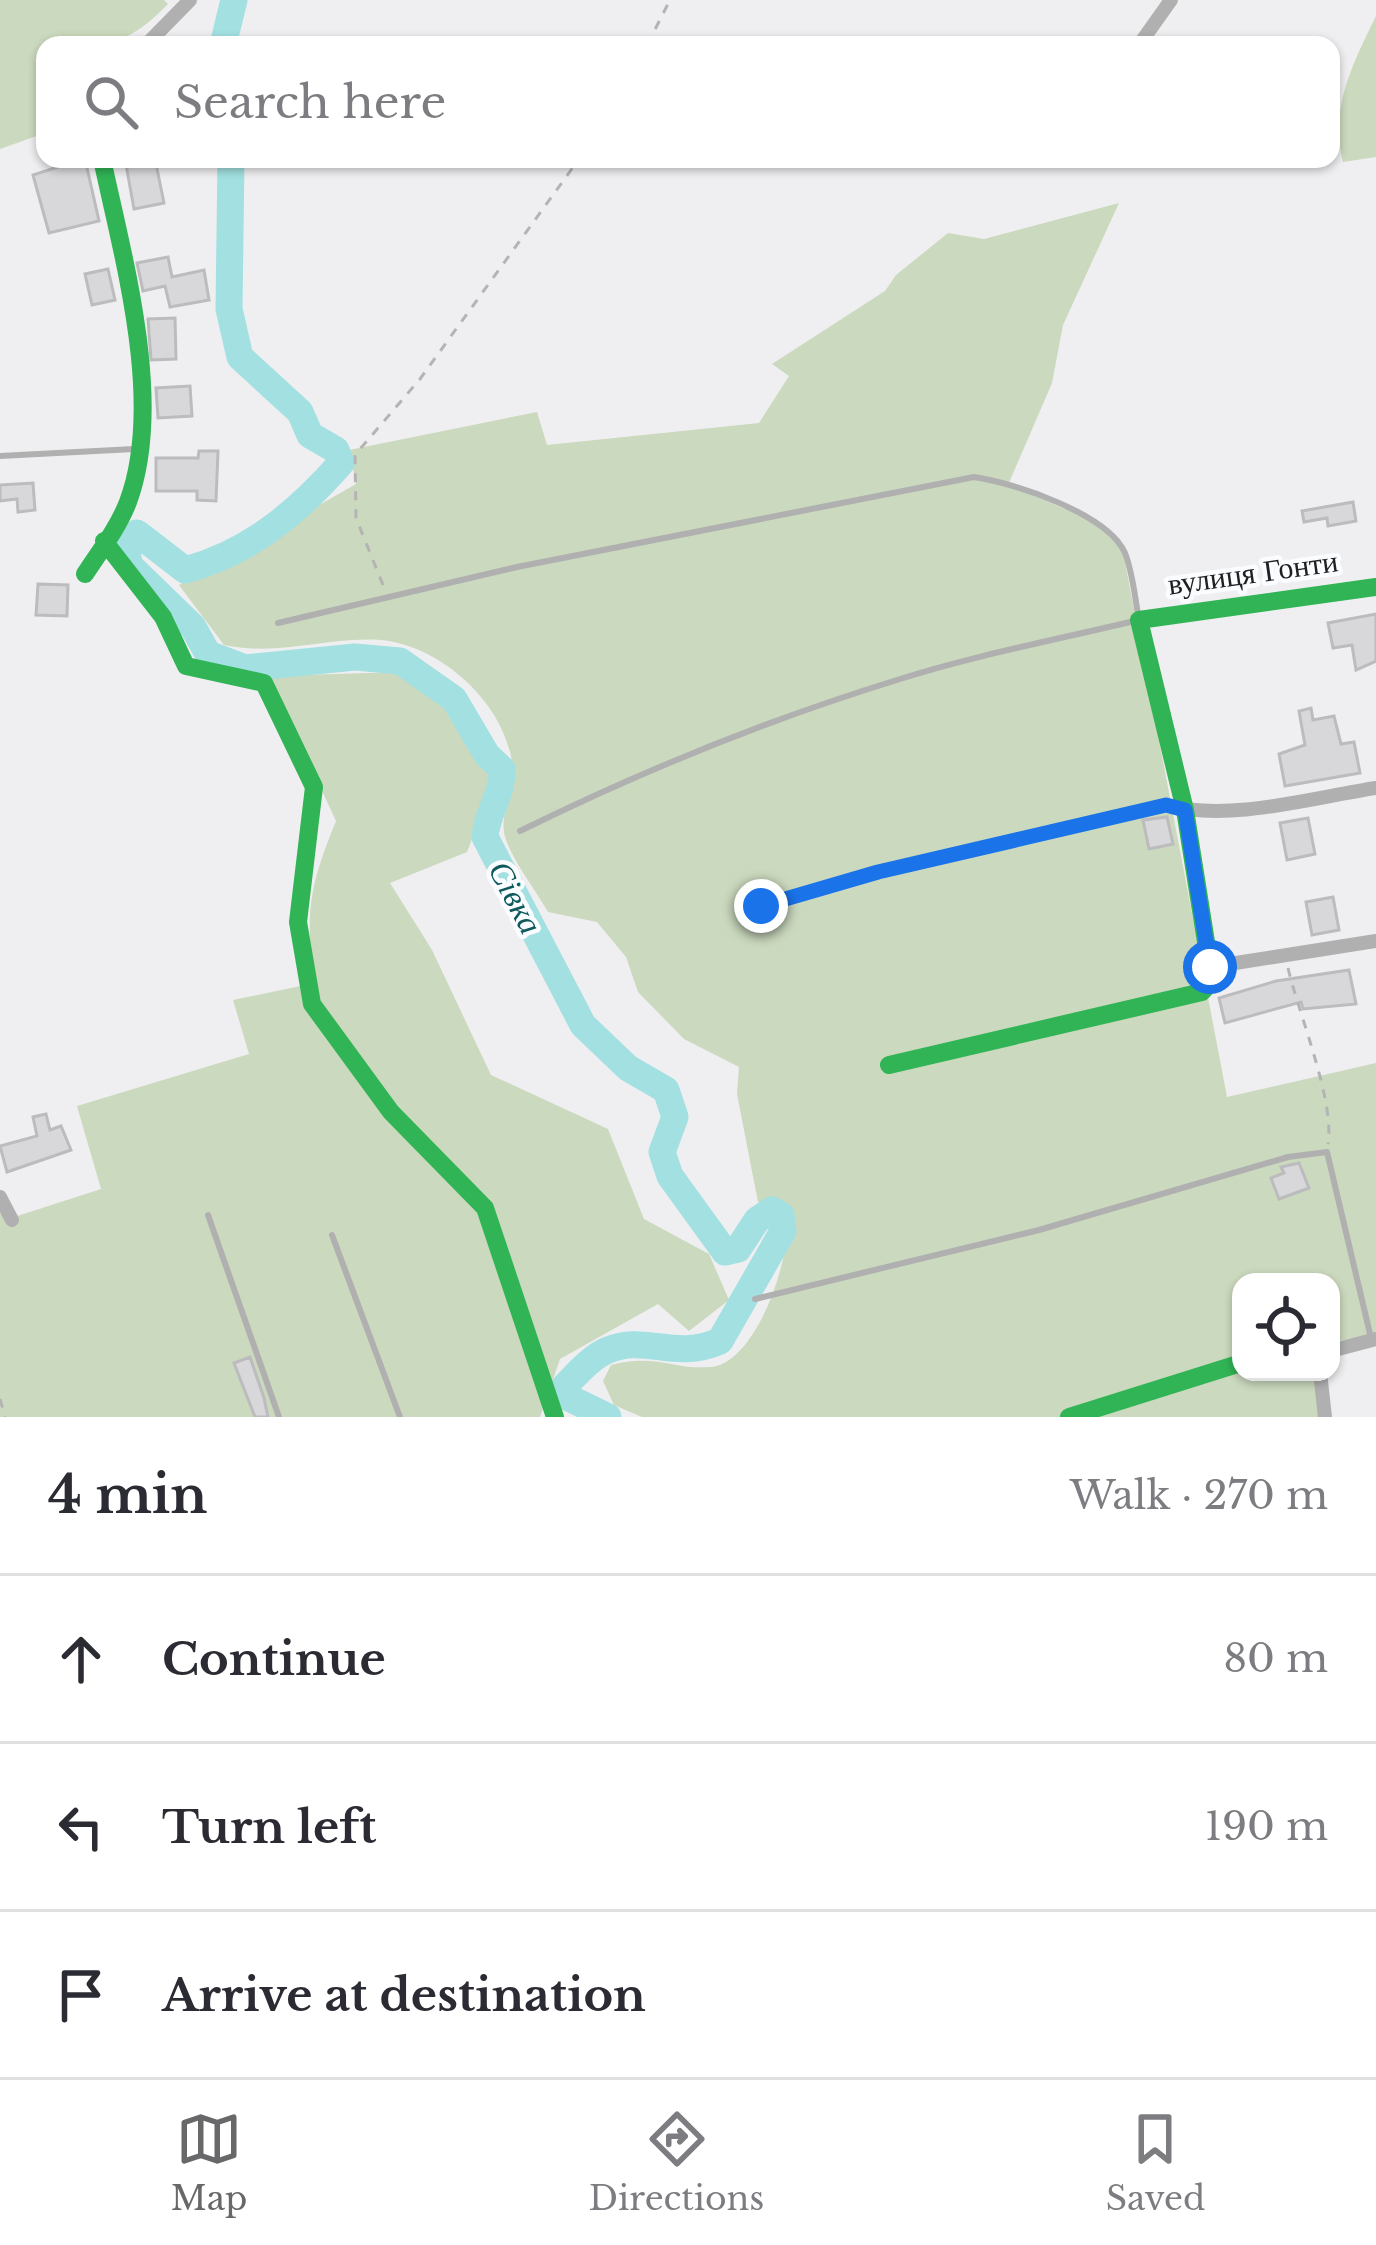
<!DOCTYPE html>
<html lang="en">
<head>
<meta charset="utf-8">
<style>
	body { margin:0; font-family:"Libre Baskerville",serif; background:#f7f7f7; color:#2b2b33 }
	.controls { position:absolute; right:36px; bottom:36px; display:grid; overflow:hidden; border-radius:24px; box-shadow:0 3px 9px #0004 }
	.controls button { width:108px; height:108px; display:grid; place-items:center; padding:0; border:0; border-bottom:3px solid #e1e1e2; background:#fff; color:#2b2b33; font:60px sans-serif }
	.stop { position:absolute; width:36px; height:36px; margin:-27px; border:9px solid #1a73e8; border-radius:50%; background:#fff }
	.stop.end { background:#1a73e8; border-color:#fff; box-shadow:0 3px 12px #0008 }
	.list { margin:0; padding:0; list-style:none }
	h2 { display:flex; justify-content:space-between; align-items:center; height:156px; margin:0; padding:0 48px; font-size:51px }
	h2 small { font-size:39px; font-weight:400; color:#7c7c81 }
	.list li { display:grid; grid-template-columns:78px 1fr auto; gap:36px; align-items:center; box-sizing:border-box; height:168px; padding:0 48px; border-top:3px solid #e1e1e2 }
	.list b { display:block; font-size:45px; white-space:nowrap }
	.list em { font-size:39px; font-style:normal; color:#7c7c81 }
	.icon { flex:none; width:66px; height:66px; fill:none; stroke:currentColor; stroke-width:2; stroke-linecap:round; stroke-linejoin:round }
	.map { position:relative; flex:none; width:1376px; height:1417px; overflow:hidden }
	.search { position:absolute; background:#fff; box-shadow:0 3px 9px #0004; left:36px; right:36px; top:36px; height:132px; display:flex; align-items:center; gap:30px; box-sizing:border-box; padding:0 42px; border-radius:24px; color:#7c7c81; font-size:45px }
	.sheet { height:660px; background:#fff }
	nav { display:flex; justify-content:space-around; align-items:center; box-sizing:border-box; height:168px; border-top:3px solid #e1e1e2; background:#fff; font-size:33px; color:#7c7c81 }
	nav a { display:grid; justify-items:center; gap:6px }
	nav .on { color:#68686a }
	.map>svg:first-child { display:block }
	.green { fill:#cbd9be }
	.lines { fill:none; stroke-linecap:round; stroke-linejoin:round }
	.river { stroke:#a3e0e1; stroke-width:27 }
	.building { fill:#d8d8da; stroke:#bcbcbe; stroke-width:3 }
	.path { stroke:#b4b4b5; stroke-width:3; stroke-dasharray:9 9; stroke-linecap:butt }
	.lane { stroke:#b0b0b0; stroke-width:6 }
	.street { stroke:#b0b0b0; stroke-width:14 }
	.fast { stroke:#30b455; stroke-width:18 }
	.route { stroke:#1a73e8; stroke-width:15 }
	.labels { text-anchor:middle; stroke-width:9; stroke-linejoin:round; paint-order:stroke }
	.street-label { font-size:30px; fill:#202021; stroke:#fbfcff }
	.water-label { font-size:33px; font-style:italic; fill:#0e595b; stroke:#fbfcff }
</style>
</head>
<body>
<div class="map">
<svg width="1376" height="1417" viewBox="0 0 1376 1417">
	<rect width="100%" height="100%" fill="#efeff1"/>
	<path class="green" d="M0,0H164L168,4C124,49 106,45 45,45V133L0,149Z
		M1376,16V157L1343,162C1329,109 1353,63 1376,16Z
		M1119,203L1063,325L1052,383L1008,485L1104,525L1121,541L1227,1097L1376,1063V1336L1331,1342V1282H1241V1372H1312L1323,1417H642L614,1405L603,1381L611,1365C656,1353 672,1370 711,1367C759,1363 799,1241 784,1203L758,1202L737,1094L739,1067L684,1039L638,992L626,957L597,922L548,912C535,889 515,864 506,840C498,818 512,797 513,776C513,711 445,646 381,640C326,636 281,657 224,645L179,585L356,484L349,450L537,412L547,445L759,423L789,376L772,364L885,291L896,275L948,233L984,239Z
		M402,672L458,718L495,781L467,852L390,883L432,950L491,1075L608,1129L644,1219L709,1254L729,1300L689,1331L658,1304L560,1359L540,1417H0V1213L8,1219L101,1189L77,1106L249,1054L233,1000L315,983C304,913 310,885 336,821L269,676Z"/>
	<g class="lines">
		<path class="river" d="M223,45L234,0
			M231,159L229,309L240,357L300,412L310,435L336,450L341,463C298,512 249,553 185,570L137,533L127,548L129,565L193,627L208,654L245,668L355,657L400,661L454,699L487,755L502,769C503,795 487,811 485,837L583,1025L628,1068L666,1090L675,1117L662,1152L670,1176L725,1252L738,1249L757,1220L772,1210L781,1215L783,1231L720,1341C674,1361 646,1334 608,1350C591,1357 576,1375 563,1388L565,1396L608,1417"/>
	</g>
	<path class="building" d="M60,159H85L99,221L49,233L33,175L61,166Z
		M125,159H155L164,203L134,209Z
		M168,257L172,277L204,270L209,300L170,307L165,286L143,291L137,263Z
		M108,269L115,300L92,305L85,274Z
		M175,318L176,359L151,360L148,319Z
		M190,386L192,416L158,418L156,388Z
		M199,451H218L216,501L197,500V491H156V458H198Z
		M33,483L35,510L18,512L17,499L0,501V485Z
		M1353,502L1356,521L1328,526L1327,518L1304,522L1302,511Z
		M38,584L68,585L67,616L36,615Z
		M1376,614V661L1356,670L1352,645L1333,648L1328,623Z
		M1311,708L1313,720L1334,716L1341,744L1354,742L1360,773L1285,786L1279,754L1305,745L1299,711Z
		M1167,817L1173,844L1149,849L1143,820Z
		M1308,818L1315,854L1287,860L1280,823Z
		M1333,897L1339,930L1312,935L1306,902Z
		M1349,970L1356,1004L1303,1009L1301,1002L1225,1023L1219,998L1276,981Z
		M46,1114L50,1130L61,1126L71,1150L7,1172L0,1146L37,1136L33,1117Z
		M1299,1163L1309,1188L1279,1199L1271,1178L1284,1173L1281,1167Z
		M250,1357L264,1398L268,1417H255L234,1363Z"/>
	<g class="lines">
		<path class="path" d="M647,45L670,0
			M383,585L356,518L355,455L420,379L579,159
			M1288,968C1299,1015 1335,1101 1328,1144
			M0,1399L5,1417"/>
		<path class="lane" d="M0,456L134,449
			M278,623L517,567L974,477C1015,483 1108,514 1125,553C1133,573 1135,599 1139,620C1059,639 976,655 897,680C767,720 642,771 520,831
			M761,906L878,872L1165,805
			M208,1215L279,1417
			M332,1235L400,1417
			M755,1299L1039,1230L1288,1157L1327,1152L1371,1338"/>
		<path class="street" d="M947,43L949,45
			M146,45L190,0
			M1139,45L1171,0
			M1165,805C1230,822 1311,798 1376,788
			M1210,967L1376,941
			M0,1197L12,1220
			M1331,1351L1376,1339
			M1320,1372L1325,1417"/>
		<path class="fast" d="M104,541L163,617L186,666L264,683L314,787L298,922L312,1004L391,1112L485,1208L555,1417
			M85,574C100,551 118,528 128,502C165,403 123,258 102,159
			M889,1065L1202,992L1211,982L1210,967L1185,810L1139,620L1376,587
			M1069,1417L1241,1363"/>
	</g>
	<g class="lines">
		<path class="route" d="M761,906L878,872L1166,805L1185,810L1210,967"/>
	</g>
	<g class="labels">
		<g class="street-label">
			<text transform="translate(1253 573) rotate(-8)" y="10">вулиця Гонти</text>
		</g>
		<g class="water-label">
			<text transform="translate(516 897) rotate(62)" y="12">Сівка</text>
		</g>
	</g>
</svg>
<div class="controls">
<button><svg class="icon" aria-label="locate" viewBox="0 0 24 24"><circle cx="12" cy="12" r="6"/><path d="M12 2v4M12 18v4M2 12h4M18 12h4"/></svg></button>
</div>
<div class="stop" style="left:1210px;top:967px"></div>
<div class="stop end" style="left:761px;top:906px"></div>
<div class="search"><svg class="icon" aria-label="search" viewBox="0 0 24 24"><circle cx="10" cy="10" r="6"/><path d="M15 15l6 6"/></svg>Search here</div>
</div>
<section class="sheet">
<h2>4 min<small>Walk · 270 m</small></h2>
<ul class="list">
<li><svg class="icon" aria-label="ahead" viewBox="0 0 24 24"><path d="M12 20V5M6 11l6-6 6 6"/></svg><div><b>Continue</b></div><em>80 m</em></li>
<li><svg class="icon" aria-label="left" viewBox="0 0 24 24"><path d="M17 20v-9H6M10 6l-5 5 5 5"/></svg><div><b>Turn left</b></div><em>190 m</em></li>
<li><svg class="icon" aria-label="arrive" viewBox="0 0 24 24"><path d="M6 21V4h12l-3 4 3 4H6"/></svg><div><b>Arrive at destination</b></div></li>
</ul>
</section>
<nav>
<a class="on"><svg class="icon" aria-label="map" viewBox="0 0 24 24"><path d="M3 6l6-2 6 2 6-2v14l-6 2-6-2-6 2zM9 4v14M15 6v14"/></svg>Map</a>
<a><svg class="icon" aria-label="directions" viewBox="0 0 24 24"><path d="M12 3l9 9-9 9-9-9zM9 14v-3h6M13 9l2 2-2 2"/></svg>Directions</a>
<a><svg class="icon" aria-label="saved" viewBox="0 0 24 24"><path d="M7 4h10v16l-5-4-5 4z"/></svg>Saved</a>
</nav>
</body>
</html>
